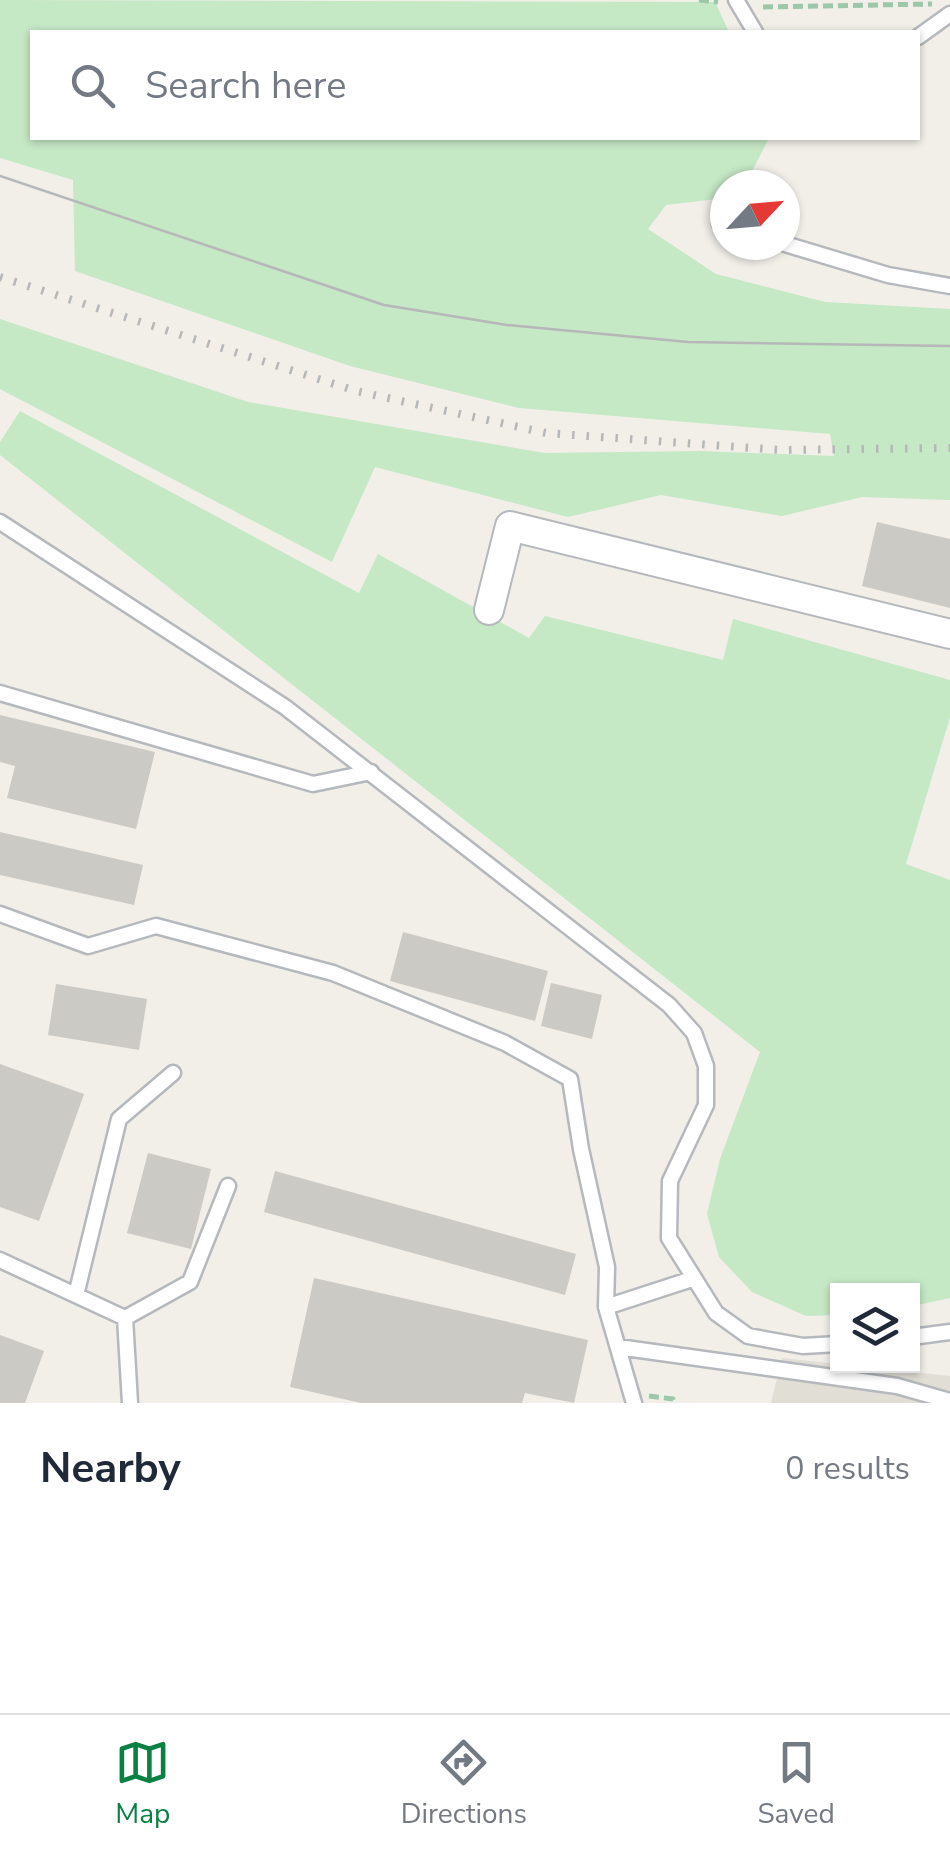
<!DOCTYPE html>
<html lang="en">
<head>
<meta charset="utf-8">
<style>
	body { margin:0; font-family:"Nunito Sans",sans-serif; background:#f6f6f7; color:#1f2937 }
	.controls { position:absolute; right:30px; bottom:30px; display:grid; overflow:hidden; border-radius:0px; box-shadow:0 2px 8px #0004 }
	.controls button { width:90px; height:90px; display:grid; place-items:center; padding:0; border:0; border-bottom:2px solid #e0e1e3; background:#fff; color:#1f2937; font:50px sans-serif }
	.compass { position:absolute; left:710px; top:170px; width:90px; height:90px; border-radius:50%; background:#fff; box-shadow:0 2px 8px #0004; rotate:64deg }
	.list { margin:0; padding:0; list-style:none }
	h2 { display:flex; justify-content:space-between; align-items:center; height:130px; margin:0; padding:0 40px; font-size:42px }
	h2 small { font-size:32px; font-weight:400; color:#747a83 }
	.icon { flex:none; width:55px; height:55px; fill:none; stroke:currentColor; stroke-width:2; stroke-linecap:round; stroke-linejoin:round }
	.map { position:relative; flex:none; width:950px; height:1403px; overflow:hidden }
	.search { position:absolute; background:#fff; box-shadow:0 2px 8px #0004; left:30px; right:30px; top:30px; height:110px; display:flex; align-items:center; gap:25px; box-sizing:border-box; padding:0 35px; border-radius:0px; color:#747a83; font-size:38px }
	.sheet { height:310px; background:#fff }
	nav { display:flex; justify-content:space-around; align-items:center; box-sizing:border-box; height:140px; border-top:2px solid #e0e1e3; background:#fff; font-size:28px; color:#747a83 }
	nav a { display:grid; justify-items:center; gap:5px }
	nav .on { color:#0b8043 }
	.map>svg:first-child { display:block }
	.education { fill:#e1ded6 }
	.green { fill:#c5e8c5 }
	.building { fill:#cccac5 }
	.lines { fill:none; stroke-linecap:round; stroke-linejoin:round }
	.lane-casing { stroke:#b5b8bc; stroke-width:19 }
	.street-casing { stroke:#b5b8bc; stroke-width:32 }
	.path { stroke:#9cc7a9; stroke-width:5; stroke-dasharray:10 5; stroke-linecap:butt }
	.lane { stroke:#fff; stroke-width:14 }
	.street { stroke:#fff; stroke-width:28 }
	.tram { stroke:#b6b7b8; stroke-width:2.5 }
	.rail { stroke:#b6b7b8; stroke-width:8; stroke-dasharray:2.5 12; stroke-linecap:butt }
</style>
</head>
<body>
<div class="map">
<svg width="950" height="1403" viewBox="0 0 950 1403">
	<rect width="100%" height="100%" fill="#f1efe8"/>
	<path class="education" d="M782,1358L950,1376V1403H771Z"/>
	<path class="green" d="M0,0L715,2L729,32H32V138H769L745,185H725V198L666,205L648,229L716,274L825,302L950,309V500L862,497L782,516L661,495L568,517L375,467L332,562L0,389V319L248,402L545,453L700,451L834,456L830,434L519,408L350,366L75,271L73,180L0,158Z
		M20,411L359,593L378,554L529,638L545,616L723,660L733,619L950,680V717L906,864L950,880V1298L913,1306L912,1290H838L837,1315L806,1316L752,1292L719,1257L707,1214L720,1159L760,1052L0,455V442Z"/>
	<path class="building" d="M877,522L950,539V608L862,586Z
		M0,715L155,752L136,829L7,798L15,766L0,762Z
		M0,832L143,865L134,905L0,875Z
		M403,932L548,971L535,1021L390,981Z
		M551,983L602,995L592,1039L541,1026Z
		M56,984L147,999L139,1050L48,1035Z
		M0,1064L84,1094L39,1221L0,1207Z
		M148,1153L211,1169L191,1249L127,1233Z
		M275,1171L576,1254L565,1295L264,1212Z
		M314,1278L588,1340L574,1403L525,1393L522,1403H361L290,1387Z
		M0,1335L44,1351L25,1403H0Z"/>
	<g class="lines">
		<defs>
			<path id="lane" d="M736,0L755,32
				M918,37L950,14
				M720,224L725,225
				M785,244L888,275L950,286
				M0,522L285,707L669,1005L694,1033L706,1066V1105L670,1181L669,1238L716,1313L748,1336L803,1346L838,1344
				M0,693L313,784L371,772
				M0,914L88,946L156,926L333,973L505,1043L570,1079L581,1149L607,1267L606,1307
				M0,1260L125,1318L130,1403
				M76,1295L119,1119L173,1073
				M125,1318L190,1282L228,1186
				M912,1337L950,1332
				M618,1347L897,1386L950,1401
				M634,1403L606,1307L692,1279"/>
			<path id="street" d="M489,610L510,526L950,634"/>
		</defs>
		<use href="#lane" class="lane-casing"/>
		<use href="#street" class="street-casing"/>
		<path class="path" d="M699,0L718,2
			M763,7L932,4
			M649,1396L673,1399L674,1403"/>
		<use href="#lane" class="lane"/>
		<use href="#street" class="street"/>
		<path class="tram" d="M0,176L384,305L507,325L688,342L950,346"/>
		<path class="rail" d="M0,277L356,391L546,433L780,450L950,448"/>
	</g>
</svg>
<div class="controls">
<button><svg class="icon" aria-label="layers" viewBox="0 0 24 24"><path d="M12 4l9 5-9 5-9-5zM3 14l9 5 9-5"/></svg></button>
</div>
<svg class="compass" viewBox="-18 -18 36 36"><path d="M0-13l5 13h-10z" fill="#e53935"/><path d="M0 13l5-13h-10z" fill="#747a83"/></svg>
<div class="search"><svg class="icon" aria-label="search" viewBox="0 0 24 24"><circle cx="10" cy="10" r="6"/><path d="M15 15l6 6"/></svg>Search here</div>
</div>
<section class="sheet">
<h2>Nearby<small>0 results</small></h2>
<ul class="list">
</ul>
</section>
<nav>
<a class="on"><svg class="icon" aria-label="map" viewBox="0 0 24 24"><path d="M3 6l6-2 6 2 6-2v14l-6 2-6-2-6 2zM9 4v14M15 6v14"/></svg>Map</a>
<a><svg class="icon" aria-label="directions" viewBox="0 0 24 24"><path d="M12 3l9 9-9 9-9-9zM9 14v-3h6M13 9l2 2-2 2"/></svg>Directions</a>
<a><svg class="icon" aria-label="saved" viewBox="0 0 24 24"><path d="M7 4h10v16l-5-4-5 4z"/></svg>Saved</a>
</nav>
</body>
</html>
